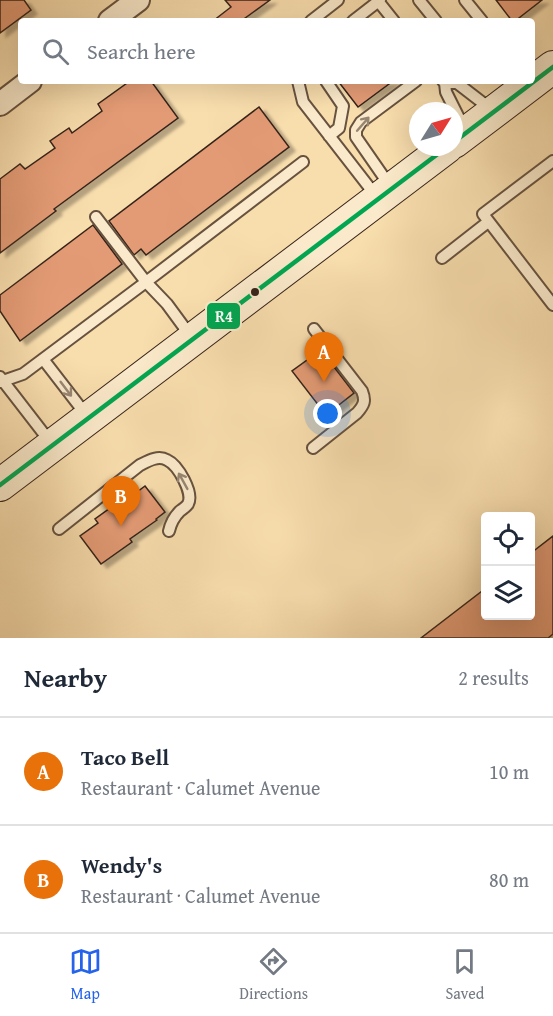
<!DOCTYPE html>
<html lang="en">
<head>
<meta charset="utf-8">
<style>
	body { margin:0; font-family:"Gentium Book Plus",serif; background:#f2f2f3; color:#1f2937 }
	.controls { position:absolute; right:18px; bottom:18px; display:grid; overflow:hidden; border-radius:6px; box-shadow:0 6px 24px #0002 }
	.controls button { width:54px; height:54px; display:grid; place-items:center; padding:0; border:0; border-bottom:2px solid #e0e1e3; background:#fff; color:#1f2937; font:30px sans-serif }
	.compass { position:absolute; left:409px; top:102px; width:54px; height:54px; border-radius:50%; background:#fff; box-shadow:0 6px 24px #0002; rotate:53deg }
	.you { position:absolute; left:328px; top:414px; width:21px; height:21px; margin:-15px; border:4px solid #fff; border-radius:50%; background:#1a73e8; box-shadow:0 0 0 9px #1a73e833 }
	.badge { display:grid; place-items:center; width:39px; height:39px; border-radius:50%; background:#2563eb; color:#fff; font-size:20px; font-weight:700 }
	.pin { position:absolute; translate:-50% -50px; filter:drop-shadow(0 2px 3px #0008) }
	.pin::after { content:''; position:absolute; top:32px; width:21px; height:18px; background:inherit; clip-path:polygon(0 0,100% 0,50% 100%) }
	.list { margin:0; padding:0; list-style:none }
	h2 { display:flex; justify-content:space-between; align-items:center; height:78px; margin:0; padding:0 24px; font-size:26px }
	h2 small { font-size:20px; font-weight:400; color:#747a83 }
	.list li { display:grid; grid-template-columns:39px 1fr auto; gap:18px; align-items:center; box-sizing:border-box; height:108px; padding:0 24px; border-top:2px solid #e0e1e3 }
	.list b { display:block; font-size:22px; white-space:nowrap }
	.list p { margin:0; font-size:20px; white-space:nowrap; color:#747a83 }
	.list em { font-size:20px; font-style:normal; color:#747a83 }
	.icon { flex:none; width:33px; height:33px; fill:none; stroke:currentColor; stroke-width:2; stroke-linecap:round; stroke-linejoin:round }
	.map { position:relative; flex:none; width:553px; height:638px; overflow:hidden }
	.search { position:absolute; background:#fff; box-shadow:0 6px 24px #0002; left:18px; right:18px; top:18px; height:66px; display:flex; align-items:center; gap:15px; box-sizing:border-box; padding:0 21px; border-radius:6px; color:#747a83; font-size:22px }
	.sheet { height:294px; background:#fff }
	nav { display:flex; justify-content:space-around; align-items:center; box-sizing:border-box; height:84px; border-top:2px solid #e0e1e3; background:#fff; font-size:16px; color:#747a83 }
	nav a { display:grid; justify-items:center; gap:3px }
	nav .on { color:#2563eb }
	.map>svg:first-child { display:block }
	.building { fill:#e39b75; stroke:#36241a; stroke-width:1.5; filter:url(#shadow) }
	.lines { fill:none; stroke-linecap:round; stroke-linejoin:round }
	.service-casing { stroke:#66523f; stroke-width:14 }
	.minor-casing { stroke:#66523f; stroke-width:26 }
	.secondary-casing { stroke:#36241a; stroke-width:34 }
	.service { stroke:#fae9ca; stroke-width:10 }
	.minor { stroke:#fae9ca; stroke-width:22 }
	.secondary { stroke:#fae9ca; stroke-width:32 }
	.bus-1-casing { stroke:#fae9ca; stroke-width:9 }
	.bus-1 { stroke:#00a651; stroke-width:4.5 }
	.oneway { stroke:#988672 }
	.bus-dot { fill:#36241a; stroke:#fae9ca; stroke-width:2 }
	.line-badge { stroke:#fae9ca; stroke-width:2 }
	.badge-label { font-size:16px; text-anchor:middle; font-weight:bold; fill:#fff }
</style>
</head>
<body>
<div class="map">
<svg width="553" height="638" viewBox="0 0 553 638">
	<defs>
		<filter id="shadow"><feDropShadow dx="6" dy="4" stdDeviation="1.5" flood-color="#0004"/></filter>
	</defs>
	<rect width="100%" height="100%" fill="#f8ddad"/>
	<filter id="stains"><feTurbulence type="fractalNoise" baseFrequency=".00333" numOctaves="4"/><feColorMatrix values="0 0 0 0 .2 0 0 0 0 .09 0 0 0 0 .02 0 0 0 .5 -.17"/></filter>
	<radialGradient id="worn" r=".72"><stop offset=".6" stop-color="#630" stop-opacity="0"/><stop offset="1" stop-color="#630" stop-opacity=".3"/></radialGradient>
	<path class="building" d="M0,0H24L31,10L0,33Z
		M225,0H270L241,21H213L231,7Z
		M496,0H542L515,21H512Z
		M130,81H151L178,118L54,209L56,211L0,253V179L20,164L25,169L55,148L50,141L69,128L72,133L102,111L98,104Z
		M338,81H393L358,107Z
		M259,107L289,147L146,255L141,249L134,255L109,221Z
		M93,225L122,264L20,341L0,311V295Z
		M321,350L354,393L326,415L292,371Z
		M145,486L165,512L156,519L157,520L130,539L132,542L101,564L80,536L98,523L95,519L135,490L137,492Z
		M553,536V634L548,638H421L486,588V615H531V553Z"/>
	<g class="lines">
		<defs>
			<path id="service" d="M419,0L436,21
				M465,0L482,21
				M378,1L394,21
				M311,21L338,0
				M353,21L380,0
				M298,81L303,102L376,196
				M326,81L343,106L339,128L329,136
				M443,81L445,83L446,92L465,130
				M445,83H457L492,110
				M553,161L483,214L553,305
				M390,186L356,137V130L361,122L416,81
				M442,258L488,222
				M192,338L167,304L146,282L303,162
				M43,359L87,416
				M0,377L51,443
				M0,382L23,374L146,282L96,217
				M313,448L357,413C364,405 366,401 362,391L314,329
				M59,529L140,465C148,461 158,455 167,460C178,465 194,493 188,504C186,507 183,509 180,511C174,517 171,522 169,531"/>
			<path id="minor" d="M110,21L138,0
				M0,104L30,81"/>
			<path id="secondary" d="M454,142L553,67
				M0,485L447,147"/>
		</defs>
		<use href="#service" class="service-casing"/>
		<use href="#minor" class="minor-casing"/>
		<use href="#secondary" class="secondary-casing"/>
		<use href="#service" class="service"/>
		<use href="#minor" class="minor"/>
		<use href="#secondary" class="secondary"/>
		<defs>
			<path id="bus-1" d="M454,142L553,67
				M0,485L447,147"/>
		</defs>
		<use href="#bus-1" class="bus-1-casing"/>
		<use href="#bus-1" class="bus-1"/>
	</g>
	<defs><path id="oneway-shaft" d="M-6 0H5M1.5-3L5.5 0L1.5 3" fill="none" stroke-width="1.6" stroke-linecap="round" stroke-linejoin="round" transform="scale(1.5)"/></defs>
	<g class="oneway">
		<use href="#oneway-shaft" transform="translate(363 124) rotate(-49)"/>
		<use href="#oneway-shaft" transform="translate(66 389) rotate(53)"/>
		<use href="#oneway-shaft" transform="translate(183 481) rotate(-119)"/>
	</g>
	<circle class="bus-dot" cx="255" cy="292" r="5"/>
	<rect class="line-badge" x="206" y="302" width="35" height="28" rx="6" fill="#00a651"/>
	<g class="badge-label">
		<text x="224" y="322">R4</text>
	</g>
	<rect width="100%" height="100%" filter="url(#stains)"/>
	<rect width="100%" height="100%" fill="url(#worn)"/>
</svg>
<div class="controls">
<button><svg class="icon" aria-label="locate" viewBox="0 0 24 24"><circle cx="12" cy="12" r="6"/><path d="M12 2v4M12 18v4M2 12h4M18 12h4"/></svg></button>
<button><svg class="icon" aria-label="layers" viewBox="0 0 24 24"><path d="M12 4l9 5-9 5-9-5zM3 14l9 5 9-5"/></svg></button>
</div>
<svg class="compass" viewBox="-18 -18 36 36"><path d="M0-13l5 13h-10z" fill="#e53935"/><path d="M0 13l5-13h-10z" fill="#747a83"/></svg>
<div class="you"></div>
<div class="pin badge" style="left:324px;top:382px;background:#e8710a">A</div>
<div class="pin badge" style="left:121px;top:526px;background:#e8710a">B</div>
<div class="search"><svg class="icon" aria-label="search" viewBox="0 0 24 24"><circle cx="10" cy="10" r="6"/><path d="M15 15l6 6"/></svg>Search here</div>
</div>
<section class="sheet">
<h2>Nearby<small>2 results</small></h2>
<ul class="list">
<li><span class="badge" style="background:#e8710a">A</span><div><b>Taco Bell</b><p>Restaurant · Calumet Avenue</p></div><em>10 m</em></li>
<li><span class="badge" style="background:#e8710a">B</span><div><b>Wendy's</b><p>Restaurant · Calumet Avenue</p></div><em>80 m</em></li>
</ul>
</section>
<nav>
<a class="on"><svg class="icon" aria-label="map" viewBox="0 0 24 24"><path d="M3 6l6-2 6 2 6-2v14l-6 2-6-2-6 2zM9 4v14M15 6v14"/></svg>Map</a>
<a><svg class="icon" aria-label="directions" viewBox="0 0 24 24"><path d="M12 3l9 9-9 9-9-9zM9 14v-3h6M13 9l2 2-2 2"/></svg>Directions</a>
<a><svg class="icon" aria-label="saved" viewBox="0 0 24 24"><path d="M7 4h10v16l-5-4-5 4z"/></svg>Saved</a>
</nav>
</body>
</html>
